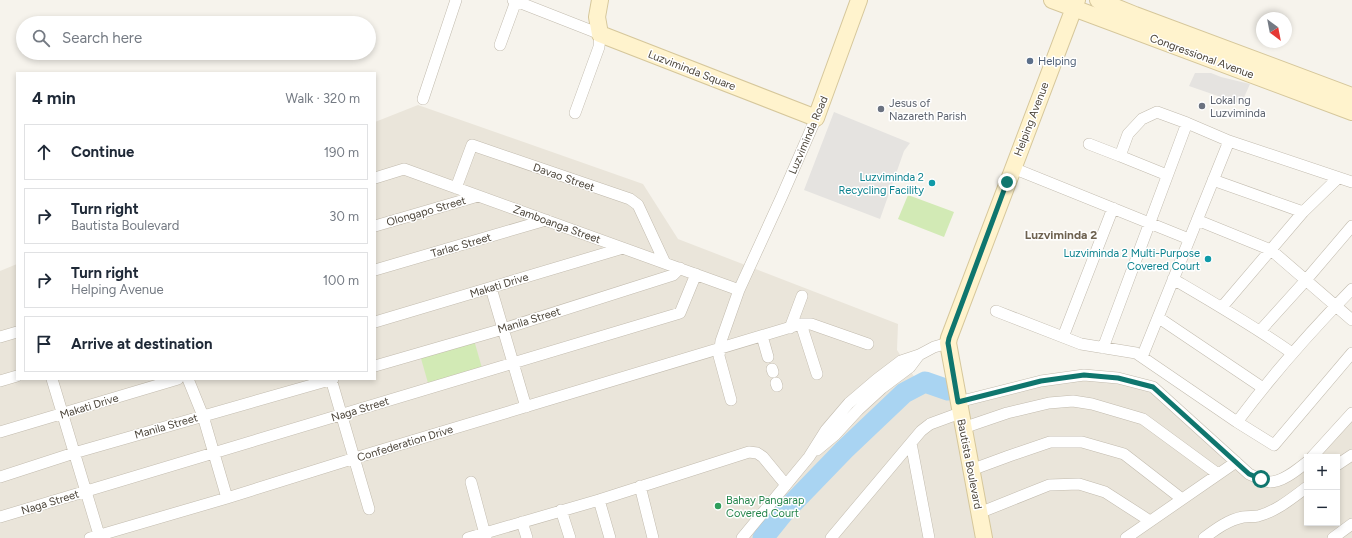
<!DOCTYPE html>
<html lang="en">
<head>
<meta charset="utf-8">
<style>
	body { margin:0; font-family:Figtree,sans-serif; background:#f6f6f7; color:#1f2937 }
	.controls { position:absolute; right:12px; bottom:12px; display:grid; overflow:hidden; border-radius:0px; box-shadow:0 2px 6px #0003 }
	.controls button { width:36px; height:36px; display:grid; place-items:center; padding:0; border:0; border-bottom:1px solid #e0e1e3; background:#fff; color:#1f2937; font:20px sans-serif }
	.compass { position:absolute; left:1256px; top:12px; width:36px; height:36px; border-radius:50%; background:#fff; box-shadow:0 2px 6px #0003; rotate:148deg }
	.stop { position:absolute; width:12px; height:12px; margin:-9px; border:3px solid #0f766e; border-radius:50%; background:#fff }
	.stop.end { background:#0f766e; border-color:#fff; box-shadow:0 1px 4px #0008 }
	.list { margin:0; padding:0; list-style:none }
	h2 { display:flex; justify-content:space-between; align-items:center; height:52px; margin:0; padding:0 16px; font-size:17px }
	h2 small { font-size:13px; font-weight:400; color:#747a83 }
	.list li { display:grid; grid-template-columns:26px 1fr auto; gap:12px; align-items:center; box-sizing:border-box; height:56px; margin:0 8px 8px; padding:0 8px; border:1px solid #e0e1e3; border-radius:0px }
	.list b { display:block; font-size:15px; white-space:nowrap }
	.list p { margin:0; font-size:13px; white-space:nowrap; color:#747a83 }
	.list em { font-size:13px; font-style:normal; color:#747a83 }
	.icon { flex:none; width:22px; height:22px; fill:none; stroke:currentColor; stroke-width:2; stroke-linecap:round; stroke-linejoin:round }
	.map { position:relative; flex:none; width:1352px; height:538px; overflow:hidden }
	.search { position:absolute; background:#fff; box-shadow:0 2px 6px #0003; left:16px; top:16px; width:360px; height:44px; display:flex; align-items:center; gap:10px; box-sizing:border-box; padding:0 14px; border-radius:22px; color:#747a83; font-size:15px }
	.panel { position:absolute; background:#fff; box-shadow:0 2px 6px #0003; left:16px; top:72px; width:360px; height:308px; border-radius:0px }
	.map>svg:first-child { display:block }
	.residential { fill:#eae5da; fill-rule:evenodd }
	.green { fill:#d2eab5 }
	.parking { fill:#e5e3e0 }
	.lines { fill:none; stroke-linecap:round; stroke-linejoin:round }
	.river { stroke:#a9d4f2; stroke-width:21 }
	.street-casing { stroke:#c2bbae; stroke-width:12 }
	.secondary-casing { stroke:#d6c79b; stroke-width:18 }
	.street { stroke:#fff; stroke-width:11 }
	.secondary { stroke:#fff3cd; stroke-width:16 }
	.route { stroke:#0f766e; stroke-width:5 }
	.service-dot { fill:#5c6f8a; stroke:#fff; stroke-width:1.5 }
	.worship-dot { fill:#6b7280; stroke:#fff; stroke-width:1.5 }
	.culture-dot { fill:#0f9aa8; stroke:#fff; stroke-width:1.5 }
	.leisure-dot { fill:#2e9e5b; stroke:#fff; stroke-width:1.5 }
	.labels { text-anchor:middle; stroke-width:3; stroke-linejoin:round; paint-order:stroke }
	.street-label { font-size:11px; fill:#4b4439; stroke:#fff }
	.service-label { font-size:11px; fill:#4e5e75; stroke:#fff; text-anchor:start }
	.worship-label { font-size:11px; fill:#5b616d; stroke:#fff; text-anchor:start }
	.culture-label { font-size:11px; fill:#0d838f; stroke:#fff; text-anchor:end }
	.leisure-label { font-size:11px; fill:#27864d; stroke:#fff; text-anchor:start }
	.neighbourhood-label { font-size:12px; font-weight:bold; fill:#6e6250; stroke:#fff }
</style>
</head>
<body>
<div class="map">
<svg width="1352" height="538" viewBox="0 0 1352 538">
	<rect width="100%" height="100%" fill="#f6f3ec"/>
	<path class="residential" d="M418,105L643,184L678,239L898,324L897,350L915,378L956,392L967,395L1084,371L1155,384L1251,470L1262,475L1273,477L1280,476L1305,458L1341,421L1352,407V538H0V271L17,264V379H375V122ZM1307,457H1337V523H1307Z"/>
	<path class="green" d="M908,195L954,212L944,237L898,219Z
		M474,340L482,368L428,383L420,355Z"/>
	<path class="parking" d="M1195,73H1211L1221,77L1250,84L1241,104L1189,86Z
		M834,112L910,143L904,151L880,219L804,190Z"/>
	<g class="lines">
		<path class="river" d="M763,538L784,512L844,450L904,393L925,382L948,390"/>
		<defs>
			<path id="street" d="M513,0L600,34L599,47L575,113
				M500,45L516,1
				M423,99L456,0
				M1089,144L1120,156L1128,134L1142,119L1157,112L1187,123L1229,141L1352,182
				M1120,156L1167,175
				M1013,168L1189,239
				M375,178L404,169L739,290
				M1213,180L1303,212
				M456,188L472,145L630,199L638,205L665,263
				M1197,220L1271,250L1352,320
				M375,226L478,196
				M375,270L546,220
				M1173,279C1214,303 1254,326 1292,353
				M491,288L526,407
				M1222,307L1303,212L1338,178
				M996,311L1081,344L1136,353L1237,422L1274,445L1352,353
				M1159,318L1263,388
				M375,322L623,248
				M801,324L817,374
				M790,328L802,296
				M1260,331L1306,280L1352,226
				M762,336L768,357
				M0,337L17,332
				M1063,337L1113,208
				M1103,348L1187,123
				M1142,357L1229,141
				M375,366L503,329L673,275L680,268
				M772,369L773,372
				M52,379L100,538
				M188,379L203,416L227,498
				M331,379L369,509
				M0,381L17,376
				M776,383L777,386
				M731,400L719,356L721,341L739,290L782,196L816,118
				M958,402L1041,381L1084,375L1118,378L1153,387L1249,474C1256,477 1263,481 1270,482C1283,482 1298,469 1307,462
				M1237,422C1272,375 1311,331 1352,289
				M963,428L1007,413L1049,403L1073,401L1092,404L1143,419L1218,474
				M0,432L178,379
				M911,443L929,538
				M817,450L835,435L858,410L882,388L910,367L919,355
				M1312,457L1352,413
				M1337,465L1352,455
				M971,470L1009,456L1050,442H1082L1124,454L1182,499
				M0,477L74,453L333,379
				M471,482L486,538
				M640,486L653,538
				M599,500L610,538
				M561,510L570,538
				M979,513L1049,485L1079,484L1105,492L1150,521
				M0,517L680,313L696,274
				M522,522L527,538
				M90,538L227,498L355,458L801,324H811L868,344
				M468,538L599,500L749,452L757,453L763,457L786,485
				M742,538L809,457L826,430L849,403L876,380L901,361L919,355L934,347L948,343
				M831,538L921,431L930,424L960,413
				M1126,538L1236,462
				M1204,538C1216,529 1228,520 1243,517C1248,516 1253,517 1258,516C1277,511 1292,498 1307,487
				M1333,538L1352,524"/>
			<path id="secondary" d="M600,0L597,17L600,34L816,118L859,0
				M1052,0L1352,112
				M1098,0L1135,15L1352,96
				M984,538L948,343L949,338L1077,0"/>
		</defs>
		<use href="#street" class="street-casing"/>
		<use href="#secondary" class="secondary-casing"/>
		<use href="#street" class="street"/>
		<use href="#secondary" class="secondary"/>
	</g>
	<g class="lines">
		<path class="route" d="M1007,182L949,338L948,343L958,402L1041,381L1084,375L1118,378L1153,387L1249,474L1261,479"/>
	</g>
	<circle class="service-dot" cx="1030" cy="61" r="4"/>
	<g class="worship-dot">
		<circle cx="1202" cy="106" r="4"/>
		<circle cx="881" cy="109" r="4"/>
	</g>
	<g class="culture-dot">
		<circle cx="932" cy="183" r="4"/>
		<circle cx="1208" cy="259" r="4"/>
	</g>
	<circle class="leisure-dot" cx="718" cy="506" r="4"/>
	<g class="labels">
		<g class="street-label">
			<text transform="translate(1202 56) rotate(20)" y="4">Congressional Avenue</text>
			<text transform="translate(692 70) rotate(21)" y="4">Luzviminda Square</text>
			<text transform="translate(1031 119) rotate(-69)" y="4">Helping Avenue</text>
			<text transform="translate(808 135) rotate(-67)" y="4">Luzviminda Road</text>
			<text transform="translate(564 177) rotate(19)" y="4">Davao Street</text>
			<text transform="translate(426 211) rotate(-16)" y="4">Olongapo Street</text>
			<text transform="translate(557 224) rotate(20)" y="4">Zamboanga Street</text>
			<text transform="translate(461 245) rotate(-16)" y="4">Tarlac Street</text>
			<text transform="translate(499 285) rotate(-17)" y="4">Makati Drive</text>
			<text transform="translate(529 320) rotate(-17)" y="4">Manila Street</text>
			<text transform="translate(89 406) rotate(-17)" y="4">Makati Drive</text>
			<text transform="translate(360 409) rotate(-17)" y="4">Naga Street</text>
			<text transform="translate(166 426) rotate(-16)" y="4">Manila Street</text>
			<text transform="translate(405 443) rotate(-17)" y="4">Confederation Drive</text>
			<text transform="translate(970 464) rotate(79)" y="4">Bautista Boulevard</text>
			<text transform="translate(50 502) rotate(-17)" y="4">Naga Street</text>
		</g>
		<g class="service-label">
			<text x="1038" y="65">Helping</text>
		</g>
		<g class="worship-label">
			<text x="1210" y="104">Lokal ng<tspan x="1210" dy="13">Luzviminda</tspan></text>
			<text x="889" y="107">Jesus of<tspan x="889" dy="13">Nazareth Parish</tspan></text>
		</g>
		<g class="culture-label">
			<text x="924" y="181">Luzviminda 2<tspan x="924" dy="13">Recycling Facility</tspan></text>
			<text x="1200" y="257">Luzviminda 2 Multi-Purpose<tspan x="1200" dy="13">Covered Court</tspan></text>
		</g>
		<g class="leisure-label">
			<text x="726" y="504">Bahay Pangarap<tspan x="726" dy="13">Covered Court</tspan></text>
		</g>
		<g class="neighbourhood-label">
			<text x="1061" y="239">Luzviminda 2</text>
		</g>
	</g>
</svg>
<div class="controls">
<button>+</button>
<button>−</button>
</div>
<svg class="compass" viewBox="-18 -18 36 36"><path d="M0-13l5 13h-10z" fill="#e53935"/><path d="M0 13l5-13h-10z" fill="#747a83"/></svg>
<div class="stop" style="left:1261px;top:479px"></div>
<div class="stop end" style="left:1007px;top:182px"></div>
<div class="search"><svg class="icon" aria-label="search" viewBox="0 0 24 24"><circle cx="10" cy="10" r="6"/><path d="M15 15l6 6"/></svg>Search here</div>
<section class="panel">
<h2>4 min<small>Walk · 320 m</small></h2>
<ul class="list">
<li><svg class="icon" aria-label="ahead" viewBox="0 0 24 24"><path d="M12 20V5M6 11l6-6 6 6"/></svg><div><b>Continue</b></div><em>190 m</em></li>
<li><svg class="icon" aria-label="right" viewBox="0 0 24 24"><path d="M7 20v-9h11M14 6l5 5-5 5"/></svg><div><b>Turn right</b><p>Bautista Boulevard</p></div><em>30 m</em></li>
<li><svg class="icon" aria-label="right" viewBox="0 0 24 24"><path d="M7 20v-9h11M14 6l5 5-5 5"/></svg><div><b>Turn right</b><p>Helping Avenue</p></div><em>100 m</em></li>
<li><svg class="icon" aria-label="arrive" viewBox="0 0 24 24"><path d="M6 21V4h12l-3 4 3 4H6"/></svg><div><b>Arrive at destination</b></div></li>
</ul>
</section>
</div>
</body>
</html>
